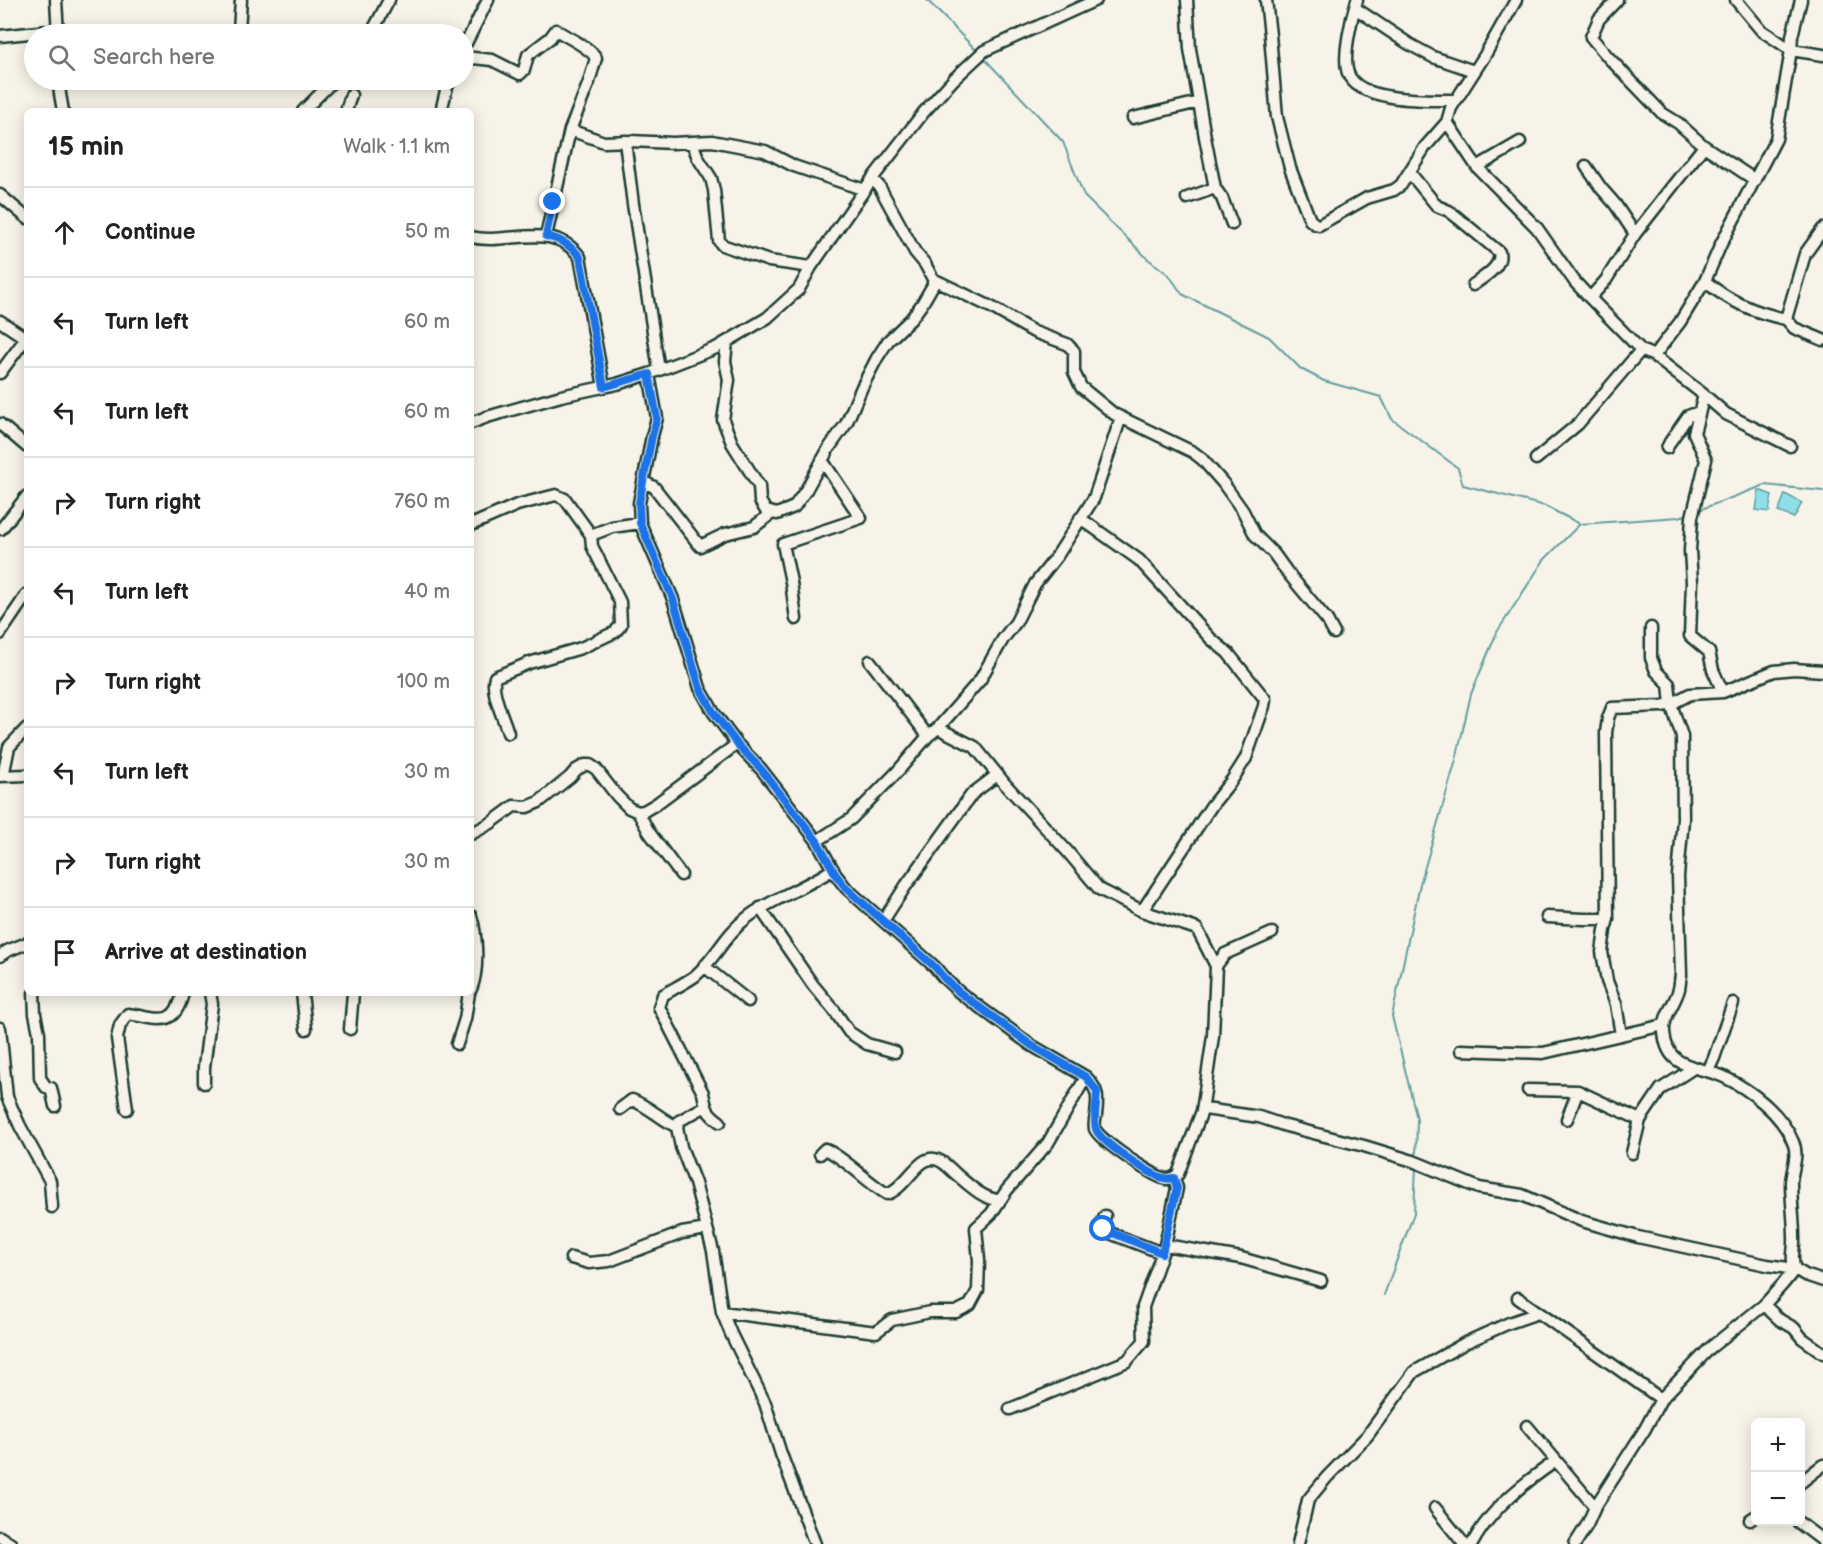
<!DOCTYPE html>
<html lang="en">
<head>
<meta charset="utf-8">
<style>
	body { margin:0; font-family:"Balsamiq Sans",sans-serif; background:#f2f2f2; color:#222 }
	.controls { position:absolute; right:18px; bottom:18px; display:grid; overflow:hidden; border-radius:9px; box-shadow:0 3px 15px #0003 }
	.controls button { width:54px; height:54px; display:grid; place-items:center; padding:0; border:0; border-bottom:2px solid #e0e0e0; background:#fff; color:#222; font:30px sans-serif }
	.stop { position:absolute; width:18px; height:18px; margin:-14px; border:4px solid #1a73e8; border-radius:50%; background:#fff }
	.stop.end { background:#1a73e8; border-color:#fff; box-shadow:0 2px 6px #0008 }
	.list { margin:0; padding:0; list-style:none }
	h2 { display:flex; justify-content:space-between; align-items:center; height:78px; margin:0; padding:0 24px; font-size:26px }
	h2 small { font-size:20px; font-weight:400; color:#767676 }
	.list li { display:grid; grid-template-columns:39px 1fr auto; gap:18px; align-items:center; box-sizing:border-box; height:90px; padding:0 24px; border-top:2px solid #e0e0e0 }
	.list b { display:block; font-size:22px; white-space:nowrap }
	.list em { font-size:20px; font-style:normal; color:#767676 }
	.icon { flex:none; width:33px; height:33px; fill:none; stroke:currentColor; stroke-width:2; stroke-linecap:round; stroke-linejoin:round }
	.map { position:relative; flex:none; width:1823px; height:1544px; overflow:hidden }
	.search { position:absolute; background:#fff; box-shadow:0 3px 15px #0003; left:24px; top:24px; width:450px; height:66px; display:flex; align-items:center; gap:15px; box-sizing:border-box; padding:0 21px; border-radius:33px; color:#767676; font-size:22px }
	.panel { position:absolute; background:#fff; box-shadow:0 3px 15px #0003; left:24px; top:108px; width:450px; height:888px; border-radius:9px }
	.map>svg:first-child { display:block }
	.water { fill:#8edfe8; stroke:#629ea0; stroke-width:1.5 }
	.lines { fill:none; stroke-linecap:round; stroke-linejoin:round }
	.stream { stroke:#629ea0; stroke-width:2 }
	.minor-casing { stroke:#1f3d34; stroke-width:15 }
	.minor { stroke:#f7f3e8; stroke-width:10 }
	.route { stroke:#1a73e8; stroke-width:8 }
</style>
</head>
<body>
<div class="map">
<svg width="1823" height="1544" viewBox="0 0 1823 1544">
	<rect width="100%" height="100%" fill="#f7f3e8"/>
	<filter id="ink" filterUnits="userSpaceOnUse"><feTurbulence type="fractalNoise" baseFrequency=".0167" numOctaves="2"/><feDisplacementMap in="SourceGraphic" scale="12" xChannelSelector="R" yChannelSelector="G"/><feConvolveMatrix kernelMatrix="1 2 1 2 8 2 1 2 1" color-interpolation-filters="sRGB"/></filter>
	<g filter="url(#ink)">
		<path class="water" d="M1759,490L1772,495L1769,512L1756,510Z
			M1785,494L1802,503L1794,518L1778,512Z"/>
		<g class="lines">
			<path class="stream" d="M927,0L978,52
				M984,58L1063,142L1084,196L1148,259L1169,275L1182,294L1269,337L1301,369L1324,381L1381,397L1392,419L1458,468L1463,485L1545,506L1580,524L1679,517L1688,514
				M1699,510L1765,485L1823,491
				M1416,1157L1417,1119L1392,1016L1420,884L1456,760L1471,694L1497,632L1544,560L1579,525
				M1384,1295L1414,1213L1416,1165"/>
			<defs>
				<path id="minor" d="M56,0L58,34
					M241,0L239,30L241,34
					M1187,0L1190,49L1205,137L1215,188L1222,198L1232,224
					M1266,0L1270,35L1277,117L1290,168L1310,220L1315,224L1319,225L1367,198L1394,190L1401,185L1425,147L1447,122L1451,108L1485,55L1516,0
					M1357,0C1352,16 1342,57 1348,73C1358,103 1431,100 1456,100
					M1617,0L1599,19L1591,37L1608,57L1662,113L1678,123L1704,146L1755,180
					M1736,0L1761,30L1791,50L1823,55
					M1355,8L1409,44L1433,57L1474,71
					M371,34L389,0
					M0,36L58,30
					M464,47L488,0
					M464,57L492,60L520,74L524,70L528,55L550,38L556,30C567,37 591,48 596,58L589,82L570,130L546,236
					M59,80L60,94L63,111
					M303,111L334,80
					M346,111L351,95
					M441,111L447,87L451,80
					M1133,118L1199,102
					M1447,122L1477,167L1537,228L1575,282L1590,298L1641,350L1654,356L1704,395L1694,433L1706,460L1692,517L1690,551L1692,582L1690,636L1709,652L1713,670L1723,692
					M570,130L604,142L630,141L673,143L712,141L765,151L794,166L865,190
					M625,141L633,204L659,370
					M692,142L698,158L711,178L714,190L719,241L722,245L769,261L811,267
					M1586,166L1601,188L1615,204L1635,234
					M1477,167L1520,142
					M1410,173L1437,206L1449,211L1458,218L1499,252C1503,267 1483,277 1473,285
					M872,179L879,186L915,252L925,264L933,279L991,307L1034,332L1067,344L1074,351V372L1081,387L1114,414L1193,452L1202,459L1223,483L1243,511L1255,535L1274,554L1287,572L1327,620L1334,633
					M0,195L27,218
					M1187,198L1215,188
					M1823,229L1805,254L1786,319L1794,328L1823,340
					M471,237C508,246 552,219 580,257L604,387
					M1705,281C1728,301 1756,313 1786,319
					M1590,298L1606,280L1635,234L1704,146
					M0,321L27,339
					M727,342L725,361L729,380L723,420L732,443L759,486L760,501L766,511L777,514L794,507L806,490L829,448L846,424L862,387L877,358L888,341L911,319L922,304L933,285V279
					M1654,356L1680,322L1705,281L1721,244L1776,139L1791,50L1792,36L1801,0
					M0,373L26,338
					M649,374L657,418L652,436L639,503L640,523L673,599L700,688L714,713L737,744L761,769L817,841L836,875L846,888L935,967L944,978L959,992L1031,1045L1086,1077C1099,1090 1098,1098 1096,1115C1095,1119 1094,1124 1095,1129C1099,1140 1154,1177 1166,1179C1171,1179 1175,1177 1178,1174L1202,1111L1213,1036L1216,966L1225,954L1272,933
					M1704,395L1726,414L1790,446
					M471,423L487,417L561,396L617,384L649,374L716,348L767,318L799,289L811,267L872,179L924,112L954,79L984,51L1096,0
					M0,424L27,447
					M1667,448L1670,442L1688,416L1699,412
					M1536,459L1578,424L1641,350
					M644,482L654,487L700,546L725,534L754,527L772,513
					M1080,518L1139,560L1211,639L1228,653L1265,699L1264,706L1246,758L1232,780L1212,805L1142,911
					M471,525L517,505L556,495L565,499L591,535
					M1,529L27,496
					M796,619L791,582L783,544L861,518L822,460
					M1651,628V658L1656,671L1669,684L1671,704L1682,736L1683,819L1678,876L1681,975C1680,980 1680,985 1679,989C1675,1004 1663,1016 1664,1032C1667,1071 1698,1065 1724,1077C1751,1090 1782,1114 1793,1142C1799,1155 1792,1169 1791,1182C1791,1200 1794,1219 1794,1237C1795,1248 1790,1259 1795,1269
					M0,634L27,594
					M870,661L928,736
					M938,728L975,747L1005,784L1067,851L1099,889L1142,911L1197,929L1216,966
					M508,733C504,718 490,692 495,677L529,663L581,648L615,632L621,625L620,602L592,546L591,535L612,527L640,523
					M0,776L27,775
					M3,776L9,747L27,728
					M638,812L644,811L656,804L737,744
					M471,834L491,823L514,806L527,807L539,802L570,777L576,770L585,765H590L596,769L617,796L629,808L638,812L649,832L681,875
					M817,841L851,819L898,771L928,736L938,728L980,680L1003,639L1016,622L1035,584L1057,556L1094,498L1121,417
					M760,908L813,985L834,1010L849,1032L867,1044L895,1052
					M471,916C477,936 479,970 471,989
					M1547,917L1583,919H1608L1606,733L1608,718L1612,708L1662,706L1671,704L1690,694L1723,692L1774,671L1794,669L1823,671
					M1608,919L1605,930L1602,952L1607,981L1616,1004L1621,1035
					M883,921L905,887L972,794L997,775
					M0,956L7,951L27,943
					M704,966L748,1001
					M34,993L35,1014L39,1033L40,1078L46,1087L51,1088L55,1106
					M302,993L306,1029
					M0,1028L7,1097L20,1126L50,1181L52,1207
					M350,1029L353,993
					M457,1044L465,1019L469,993
					M1461,1050L1543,1053L1664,1025
					M1708,1071L1714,1058L1733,1003
					M204,1083V1067L212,1004L210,993
					M1528,1090L1578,1091L1640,1120
					M704,1107L679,1121L677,1127L681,1147L695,1183L713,1251L722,1312L731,1334L765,1403L781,1454L815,1544
					M127,1109L117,1038L120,1025L128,1014C155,1017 174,1031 183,993
					M620,1109L632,1100C648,1106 661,1119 677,1127
					M1202,1111L1205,1109L1259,1117L1286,1126L1364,1146L1413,1161L1479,1188L1522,1195L1582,1221L1638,1237L1767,1265L1795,1269L1805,1275L1823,1281
					M1567,1119L1578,1091
					M720,1122C706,1112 706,1108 703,1093L659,1007L663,995C673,989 685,983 695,976C715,959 726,933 748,917C774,897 806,888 833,869
					M1632,1153L1640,1120L1661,1089L1692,1069
					M820,1154L825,1149C848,1160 865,1181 887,1194C907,1188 919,1152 938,1160C946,1163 951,1170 957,1175C969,1185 984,1200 1000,1200
					M1105,1216L1101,1226L1107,1232L1162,1253
					M1165,1245L1241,1258L1321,1281
					M571,1258L589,1263L609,1261L682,1233L707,1229
					M1518,1298L1661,1399
					M1764,1305L1780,1320L1794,1328L1802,1338L1823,1353
					M722,1312L876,1332L892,1320L930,1312H956L970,1305L978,1290L979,1260L976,1228L991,1214L1007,1190L1048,1143L1086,1077
					M1010,1409L1127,1361L1144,1341L1143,1307L1165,1245L1177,1188L1174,1178
					M1527,1426L1595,1507
					M1800,1483L1823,1465
					M1435,1508L1464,1544
					M1750,1520L1756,1516
					M1798,1522L1822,1540L1823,1543
					M0,1537L11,1544
					M1298,1544L1308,1500L1327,1477L1367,1436L1414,1372L1467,1342L1509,1323L1538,1313
					M1472,1544C1491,1508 1524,1483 1556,1461
					M1575,1544L1587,1525L1595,1507L1645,1429L1661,1399L1710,1348L1764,1305L1783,1284L1795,1269"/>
			</defs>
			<use href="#minor" class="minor-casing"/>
			<use href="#minor" class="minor"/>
		</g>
	</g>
	<g class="lines" filter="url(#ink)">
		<path class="route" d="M553,202L546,236C560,239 571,245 580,257L604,387L649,374L657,418L652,436L639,503L640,523L673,599L700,688L714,713L737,744L761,769L817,841L836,875L846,888L935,967L944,978L959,992L1031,1045L1086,1077L1097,1091C1097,1102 1093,1121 1096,1129C1099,1141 1152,1176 1164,1178C1168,1179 1171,1178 1174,1178L1177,1188L1162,1253L1103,1229"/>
	</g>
</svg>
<div class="controls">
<button>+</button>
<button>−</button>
</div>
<div class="stop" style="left:1103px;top:1229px"></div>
<div class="stop end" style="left:553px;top:202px"></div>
<div class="search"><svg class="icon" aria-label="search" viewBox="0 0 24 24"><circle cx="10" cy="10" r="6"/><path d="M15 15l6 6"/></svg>Search here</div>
<section class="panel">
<h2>15 min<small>Walk · 1.1 km</small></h2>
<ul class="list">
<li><svg class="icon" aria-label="ahead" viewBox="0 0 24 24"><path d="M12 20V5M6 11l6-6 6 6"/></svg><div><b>Continue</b></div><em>50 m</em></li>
<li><svg class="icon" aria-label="left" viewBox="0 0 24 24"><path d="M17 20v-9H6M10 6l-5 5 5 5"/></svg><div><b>Turn left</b></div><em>60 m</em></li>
<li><svg class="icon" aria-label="left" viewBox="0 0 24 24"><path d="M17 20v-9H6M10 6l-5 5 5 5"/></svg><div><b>Turn left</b></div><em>60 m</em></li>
<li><svg class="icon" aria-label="right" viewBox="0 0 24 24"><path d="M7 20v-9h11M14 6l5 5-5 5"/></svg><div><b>Turn right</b></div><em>760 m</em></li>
<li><svg class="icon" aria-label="left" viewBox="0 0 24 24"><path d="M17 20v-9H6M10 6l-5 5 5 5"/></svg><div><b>Turn left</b></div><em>40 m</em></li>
<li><svg class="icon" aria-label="right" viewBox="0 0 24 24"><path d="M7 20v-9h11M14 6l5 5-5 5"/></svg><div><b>Turn right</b></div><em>100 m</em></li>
<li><svg class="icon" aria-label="left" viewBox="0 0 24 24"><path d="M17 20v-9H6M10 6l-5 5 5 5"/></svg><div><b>Turn left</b></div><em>30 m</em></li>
<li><svg class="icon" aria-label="right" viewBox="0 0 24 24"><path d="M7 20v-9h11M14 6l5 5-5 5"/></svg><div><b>Turn right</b></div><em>30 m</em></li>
<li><svg class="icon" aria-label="arrive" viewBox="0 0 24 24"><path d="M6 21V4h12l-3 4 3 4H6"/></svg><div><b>Arrive at destination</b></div></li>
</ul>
</section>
</div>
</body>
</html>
